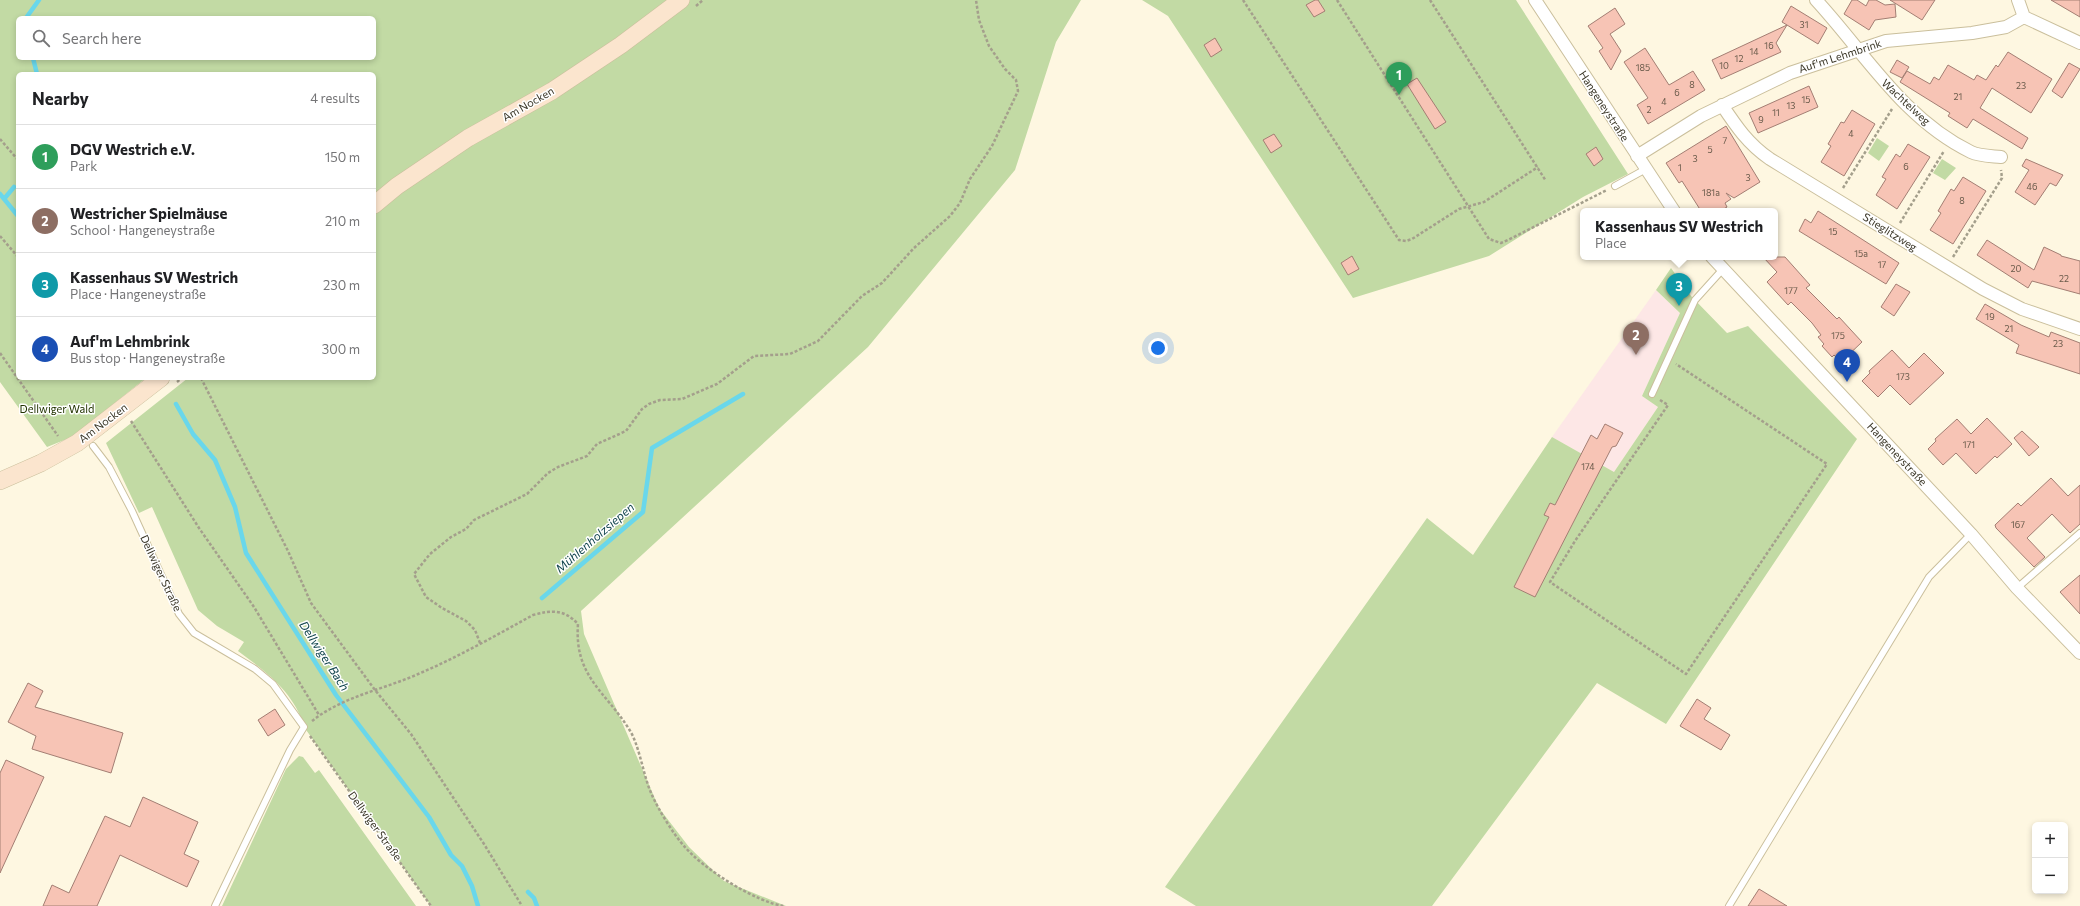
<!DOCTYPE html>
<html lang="en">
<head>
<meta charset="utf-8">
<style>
	body { margin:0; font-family:Commissioner,sans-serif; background:#f2f2f2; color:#202124 }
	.controls { position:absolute; right:12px; bottom:12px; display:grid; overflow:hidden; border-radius:6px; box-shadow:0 2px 6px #0003 }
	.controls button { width:36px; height:36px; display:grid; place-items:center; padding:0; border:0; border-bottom:1px solid #e0e0e0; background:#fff; color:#202124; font:20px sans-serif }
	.you { position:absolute; left:1158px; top:348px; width:14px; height:14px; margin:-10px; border:3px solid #fff; border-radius:50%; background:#1a73e8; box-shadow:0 0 0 6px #1a73e833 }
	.badge { display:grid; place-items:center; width:26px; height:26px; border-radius:50%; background:#c33352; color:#fff; font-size:13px; font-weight:700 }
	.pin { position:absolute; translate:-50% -33px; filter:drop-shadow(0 1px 2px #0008) }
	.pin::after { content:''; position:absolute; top:21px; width:14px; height:12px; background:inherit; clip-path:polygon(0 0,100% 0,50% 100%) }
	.popup { position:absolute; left:1580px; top:208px; width:198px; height:52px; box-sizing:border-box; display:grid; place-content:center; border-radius:6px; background:#fff; filter:drop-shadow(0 1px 3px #0005); font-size:13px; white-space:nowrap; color:#757577 }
	.popup b { font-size:15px; color:#202124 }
	.popup::after { content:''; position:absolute; left:50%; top:100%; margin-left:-8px; border:8px solid transparent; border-top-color:#fff }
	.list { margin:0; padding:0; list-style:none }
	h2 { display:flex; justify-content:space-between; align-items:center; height:52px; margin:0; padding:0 16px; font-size:17px }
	h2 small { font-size:13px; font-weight:400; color:#757577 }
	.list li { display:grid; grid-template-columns:26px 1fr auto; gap:12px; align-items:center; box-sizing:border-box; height:64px; padding:0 16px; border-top:1px solid #e0e0e0 }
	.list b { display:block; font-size:15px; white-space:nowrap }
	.list p { margin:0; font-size:13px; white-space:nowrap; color:#757577 }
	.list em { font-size:13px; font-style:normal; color:#757577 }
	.icon { flex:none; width:22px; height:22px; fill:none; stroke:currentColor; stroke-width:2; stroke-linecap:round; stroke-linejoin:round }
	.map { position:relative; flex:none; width:2080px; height:906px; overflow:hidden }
	.search { position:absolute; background:#fff; box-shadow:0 2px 6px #0003; left:16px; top:16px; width:360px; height:44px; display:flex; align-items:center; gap:10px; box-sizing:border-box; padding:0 14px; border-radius:6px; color:#757577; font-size:15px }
	.panel { position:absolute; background:#fff; box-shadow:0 2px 6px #0003; left:16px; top:72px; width:360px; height:308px; border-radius:6px }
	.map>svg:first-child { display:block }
	.education { fill:#fde7e6 }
	.green { fill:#c2daa4; fill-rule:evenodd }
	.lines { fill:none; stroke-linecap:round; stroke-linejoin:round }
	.stream { stroke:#69d7eb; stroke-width:4.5 }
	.building { fill:#f7c4b5; stroke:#a37e73 }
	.lane-casing { stroke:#cabf9c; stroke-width:8 }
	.street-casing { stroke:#cabf9c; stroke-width:14 }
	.secondary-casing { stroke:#cabf9c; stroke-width:18 }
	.path { stroke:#a49f8c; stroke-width:2.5; stroke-dasharray:3 2; stroke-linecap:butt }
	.lane { stroke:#fff; stroke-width:6 }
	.street { stroke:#fff; stroke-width:12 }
	.secondary { stroke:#fbe5ce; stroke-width:17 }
	.labels { text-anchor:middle; stroke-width:3; stroke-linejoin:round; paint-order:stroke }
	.number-label { font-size:9px; fill:#695a4a }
	.street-label { font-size:11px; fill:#3a3627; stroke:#fff }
	.park-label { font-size:11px; fill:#223400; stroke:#fff }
	.water-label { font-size:12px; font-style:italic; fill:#12454d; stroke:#fff }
</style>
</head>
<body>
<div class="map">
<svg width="2080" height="906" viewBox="0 0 2080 906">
	<rect width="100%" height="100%" fill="#fef7e1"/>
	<path class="education" d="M1656,290L1680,313L1642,396L1658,407L1614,472L1552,437Z"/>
	<path class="green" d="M0,0H1081L1056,42L1015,170L868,347L581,611L584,634L659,808L689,847L724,881L786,906H431L304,727C295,693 265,671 238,651L244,642L217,626L198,610L152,507L139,513L106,443L188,378H374V74H18V378H146L72,437L47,447L0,382ZM18,18H374V58H18Z
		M1142,0H1516L1628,174L1583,197L1489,256L1353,298L1168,16Z
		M1877,138L1889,146L1879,161L1868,153Z
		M1942,159L1956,168L1945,180L1933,173Z
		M1671,268L1691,296L1727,333L1748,326L1857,439L1666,724L1597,683L1432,906H1196L1165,887L1427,518L1473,555L1552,437L1614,472L1658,407L1642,396L1680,313L1656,290Z
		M299,756L303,757L315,773L319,770L416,906H222L286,769Z"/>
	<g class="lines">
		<path class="stream" d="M26,18L39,0
			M33,58L37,74
			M0,194L18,216
			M4,199L14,187
			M176,404L193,434L215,460L235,507L246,553L336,695L429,817L451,855L462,866L472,886L478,906
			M542,598L643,512L652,448L743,394
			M528,892L534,898L537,906"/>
	</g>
	<path class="building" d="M1315,0H1318L1325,11L1314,17L1306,5Z
		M1852,0H1857L1866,6L1869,0H1876L1885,5L1895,4L1896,17L1875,20L1869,30L1844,14Z
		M1890,0H1935L1922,20Z
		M2051,0H2080V17Z
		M1791,6L1827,28L1818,44L1787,25L1776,43L1781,52L1721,79L1712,60L1787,25L1782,22Z
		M1615,8L1625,24L1610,34L1621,51L1611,70L1599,51L1603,48L1588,26Z
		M1215,38L1222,50L1211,57L1204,45Z
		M1645,48L1669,85L1693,71L1705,90L1648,124L1637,105L1648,98L1624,62Z
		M2008,52L2052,79L2031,113L1992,88L1980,108L2028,138L2022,149L1973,119L1967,128L1948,116L1950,113L1900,82L1907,71L1930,84L1934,77L1939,80L1948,65L1974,80L1977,75L1986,80L1996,65L1998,67Z
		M1897,60L1909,67L1902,78L1890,72Z
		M2069,63L2080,69L2062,98L2052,91Z
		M1417,78L1446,122L1435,129L1407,84Z
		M1809,86L1818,107L1758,133L1749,113Z
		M1852,110L1875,124L1844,176L1821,162L1831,146L1828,144L1841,122L1844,123Z
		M1726,126L1760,182L1734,198L1726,193L1731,199L1725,203L1727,207L1720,211H1701L1682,181L1679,183L1666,163Z
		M1274,134L1282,146L1271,153L1263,140Z
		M1908,144L1930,157L1897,209L1876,195L1886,179L1882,177L1896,154L1900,157Z
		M1596,147L1603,159L1594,166L1586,154Z
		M2026,159L2063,175L2056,186L2050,183L2035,205L2015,192L2029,170L2022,166Z
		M1963,177L1986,191L1953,244L1930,230L1941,213L1938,211L1951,189L1954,191Z
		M1818,211L1899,263L1886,284L1799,231L1805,219L1811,223Z
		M1987,240L2034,270L2044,247L2061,255V256L2080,261V294L2032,281L2028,288L1977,255Z
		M1352,256L1359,269L1348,275L1341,263Z
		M1763,257H1785L1810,285L1806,288L1837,319L1839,317L1862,342L1841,362L1834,355L1832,357L1822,346L1824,344L1818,337L1821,335L1812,323L1791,302L1788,305L1767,282L1777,272Z
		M1896,284L1910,292L1894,316L1881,307Z
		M1985,304L2021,325L2049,337L2051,332L2080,343V374L2016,353L2019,345L1976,319Z
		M1892,350L1909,368L1924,353L1944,373L1910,405L1890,385L1878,397L1862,381L1870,373L1869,371Z
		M1987,418L2012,444L1997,458L1995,456L1976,474L1956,453L1943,465L1928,449L1936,441L1935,439L1957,419L1971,434Z
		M1605,424L1623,433L1616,446L1612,447L1535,597L1514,587L1549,517L1544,515L1550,503L1555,505L1591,435L1597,439Z
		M2022,431L2039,447L2029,456L2014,438Z
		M2051,478L2068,496L2080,485V524L2070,533L2052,514L2027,538L2045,557L2034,567L1996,528L1995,525L2018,503L2021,506Z
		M2080,575V614L2060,592Z
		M28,683L43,691L35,707L123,733L111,773L32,749L36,736L8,722Z
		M1697,699L1711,708L1704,719L1730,735L1721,750L1680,726Z
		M275,709L285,725L268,736L258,720Z
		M6,760L44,777L0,873V773Z
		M143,797L198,822L184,854L199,861L187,887L120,855L97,906H43L52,885L69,893L105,816L130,827Z
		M1759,889L1787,906H1748Z"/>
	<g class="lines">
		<defs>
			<path id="lane" d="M1615,186L1646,169
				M1652,394L1695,300L1723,269
				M93,446L109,467L132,511L179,614L194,633L255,669L273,684L304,727L290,750L215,906
				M2017,588L2080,533
				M1729,906L1929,577L1971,534"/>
			<path id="street" d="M1535,0L1674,211
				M1816,0C1865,53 1903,119 1971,152C1979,156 1992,156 2001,157
				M2018,0L2024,17
				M1722,105C1736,126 1748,144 1770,159L1983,289L2022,309L2080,329
				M1637,156L1701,116L1790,73L1886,41L1972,33L2006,27L2024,17L2080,43
				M1712,257L1971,534L2017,588L2080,653"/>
			<path id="secondary" d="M374,205L397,186L468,138L552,91L621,45L681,0
				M0,481L41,463L77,443L161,378"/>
		</defs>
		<use href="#lane" class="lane-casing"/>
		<use href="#street" class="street-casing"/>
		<use href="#secondary" class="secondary-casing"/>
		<path class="path" d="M1243,0L1399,240L1406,241L1412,239L1459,209L1484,202L1538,167
			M1337,0L1489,239L1501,243L1508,240L1607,190
			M1430,0L1546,181
			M696,6L703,0
			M0,139L18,160
			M1843,188L1892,109
			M1900,223L1944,151
			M0,236L18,257
			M1953,257L2002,178L2001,170
			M0,353L58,436
			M201,378L288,551L311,603L375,690L411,734L484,844L522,906
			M177,382L182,378
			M1660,400L1668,405L1575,541L1550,582L1686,674L1827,464L1676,364
			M131,421L199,528L254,607L319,715
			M480,643L475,630L466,621L442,608L426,597L414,574L430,554L451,537L466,529L474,520L527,494L548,473L558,467L587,456L597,444L626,431L642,409L649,404L660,400L682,399L717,384L754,356L790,354L818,341L862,296L882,283L914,248L950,216L960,203L970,179L992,146L1018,91L1016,80L1005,69L989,46L979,20L976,0
			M312,721C342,697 381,690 416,675C456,658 495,636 533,615C552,610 564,609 578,624C574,676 605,691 629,729C640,746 643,776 652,795C658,809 674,835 684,846C702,868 757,903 784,906
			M310,736L431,906"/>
		<use href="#lane" class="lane"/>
		<use href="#street" class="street"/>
		<use href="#secondary" class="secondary"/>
	</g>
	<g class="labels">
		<g class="number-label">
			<text x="1804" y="28">31</text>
			<text x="1769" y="49">16</text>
			<text x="1754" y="55">14</text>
			<text x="1739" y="62">12</text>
			<text x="1724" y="69">10</text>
			<text x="1643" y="71">185</text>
			<text x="1692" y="88">8</text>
			<text x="2021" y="89">23</text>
			<text x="1677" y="96">6</text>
			<text x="1958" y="100">21</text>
			<text x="1806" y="103">15</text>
			<text x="1664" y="105">4</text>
			<text x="1791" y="109">13</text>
			<text x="1649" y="113">2</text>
			<text x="1776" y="116">11</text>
			<text x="1761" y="123">9</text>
			<text x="1851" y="137">4</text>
			<text x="1725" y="144">7</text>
			<text x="1710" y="153">5</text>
			<text x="1695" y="162">3</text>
			<text x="1906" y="170">6</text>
			<text x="1680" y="171">1</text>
			<text x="1748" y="181">3</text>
			<text x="2032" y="190">46</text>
			<text x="1711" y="196">181a</text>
			<text x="1962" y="204">8</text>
			<text x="1833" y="235">15</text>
			<text x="1861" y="257">15a</text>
			<text x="1882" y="268">17</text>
			<text x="2016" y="272">20</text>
			<text x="2064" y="282">22</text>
			<text x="1791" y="294">177</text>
			<text x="1990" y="320">19</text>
			<text x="2009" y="332">21</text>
			<text x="1838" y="339">175</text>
			<text x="2058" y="347">23</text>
			<text x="1903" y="380">173</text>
			<text x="1969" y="448">171</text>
			<text x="1588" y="470">174</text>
			<text x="2018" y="528">167</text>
		</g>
		<g class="street-label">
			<text transform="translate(1840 56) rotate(-18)" y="4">Auf'm Lehmbrink</text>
			<text transform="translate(1906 102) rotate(43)" y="4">Wachtelweg</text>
			<text transform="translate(528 104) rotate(-30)" y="4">Am Nocken</text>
			<text transform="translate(1604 106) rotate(57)" y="4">Hangeneystraße</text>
			<text transform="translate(1890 232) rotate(32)" y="4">Stieglitzweg</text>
			<text transform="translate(103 423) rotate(-37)" y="4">Am Nocken</text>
			<text transform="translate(1897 454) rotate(47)" y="4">Hangeneystraße</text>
			<text transform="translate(161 573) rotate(65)" y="4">Dellwiger Straße</text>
			<text transform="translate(375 826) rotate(54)" y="4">Dellwiger Straße</text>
		</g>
		<g class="park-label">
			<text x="57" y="413">Dellwiger Wald</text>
		</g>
		<g class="water-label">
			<text transform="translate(595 538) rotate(-41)" y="4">Mühlenholzsiepen</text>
			<text transform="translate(324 656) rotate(57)" y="4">Dellwiger Bach</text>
		</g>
	</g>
</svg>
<div class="controls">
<button>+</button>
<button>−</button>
</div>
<div class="you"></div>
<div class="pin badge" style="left:1399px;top:95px;background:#2e9e5b">1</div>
<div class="pin badge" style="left:1636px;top:355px;background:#8d6e63">2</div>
<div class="pin badge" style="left:1679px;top:306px;background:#0f9aa8">3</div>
<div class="popup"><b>Kassenhaus SV Westrich</b>Place</div>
<div class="pin badge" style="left:1847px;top:382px;background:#1a4fb4">4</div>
<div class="search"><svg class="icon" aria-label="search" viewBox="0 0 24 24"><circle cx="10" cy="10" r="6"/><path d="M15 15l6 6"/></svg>Search here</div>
<section class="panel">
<h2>Nearby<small>4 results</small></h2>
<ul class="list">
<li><span class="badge" style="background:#2e9e5b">1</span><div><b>DGV Westrich e.V.</b><p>Park</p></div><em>150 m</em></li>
<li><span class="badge" style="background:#8d6e63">2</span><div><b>Westricher Spielmäuse</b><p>School · Hangeneystraße</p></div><em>210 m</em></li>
<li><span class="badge" style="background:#0f9aa8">3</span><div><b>Kassenhaus SV Westrich</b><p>Place · Hangeneystraße</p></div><em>230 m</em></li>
<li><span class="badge" style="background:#1a4fb4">4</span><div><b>Auf'm Lehmbrink</b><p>Bus stop · Hangeneystraße</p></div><em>300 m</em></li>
</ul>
</section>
</div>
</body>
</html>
